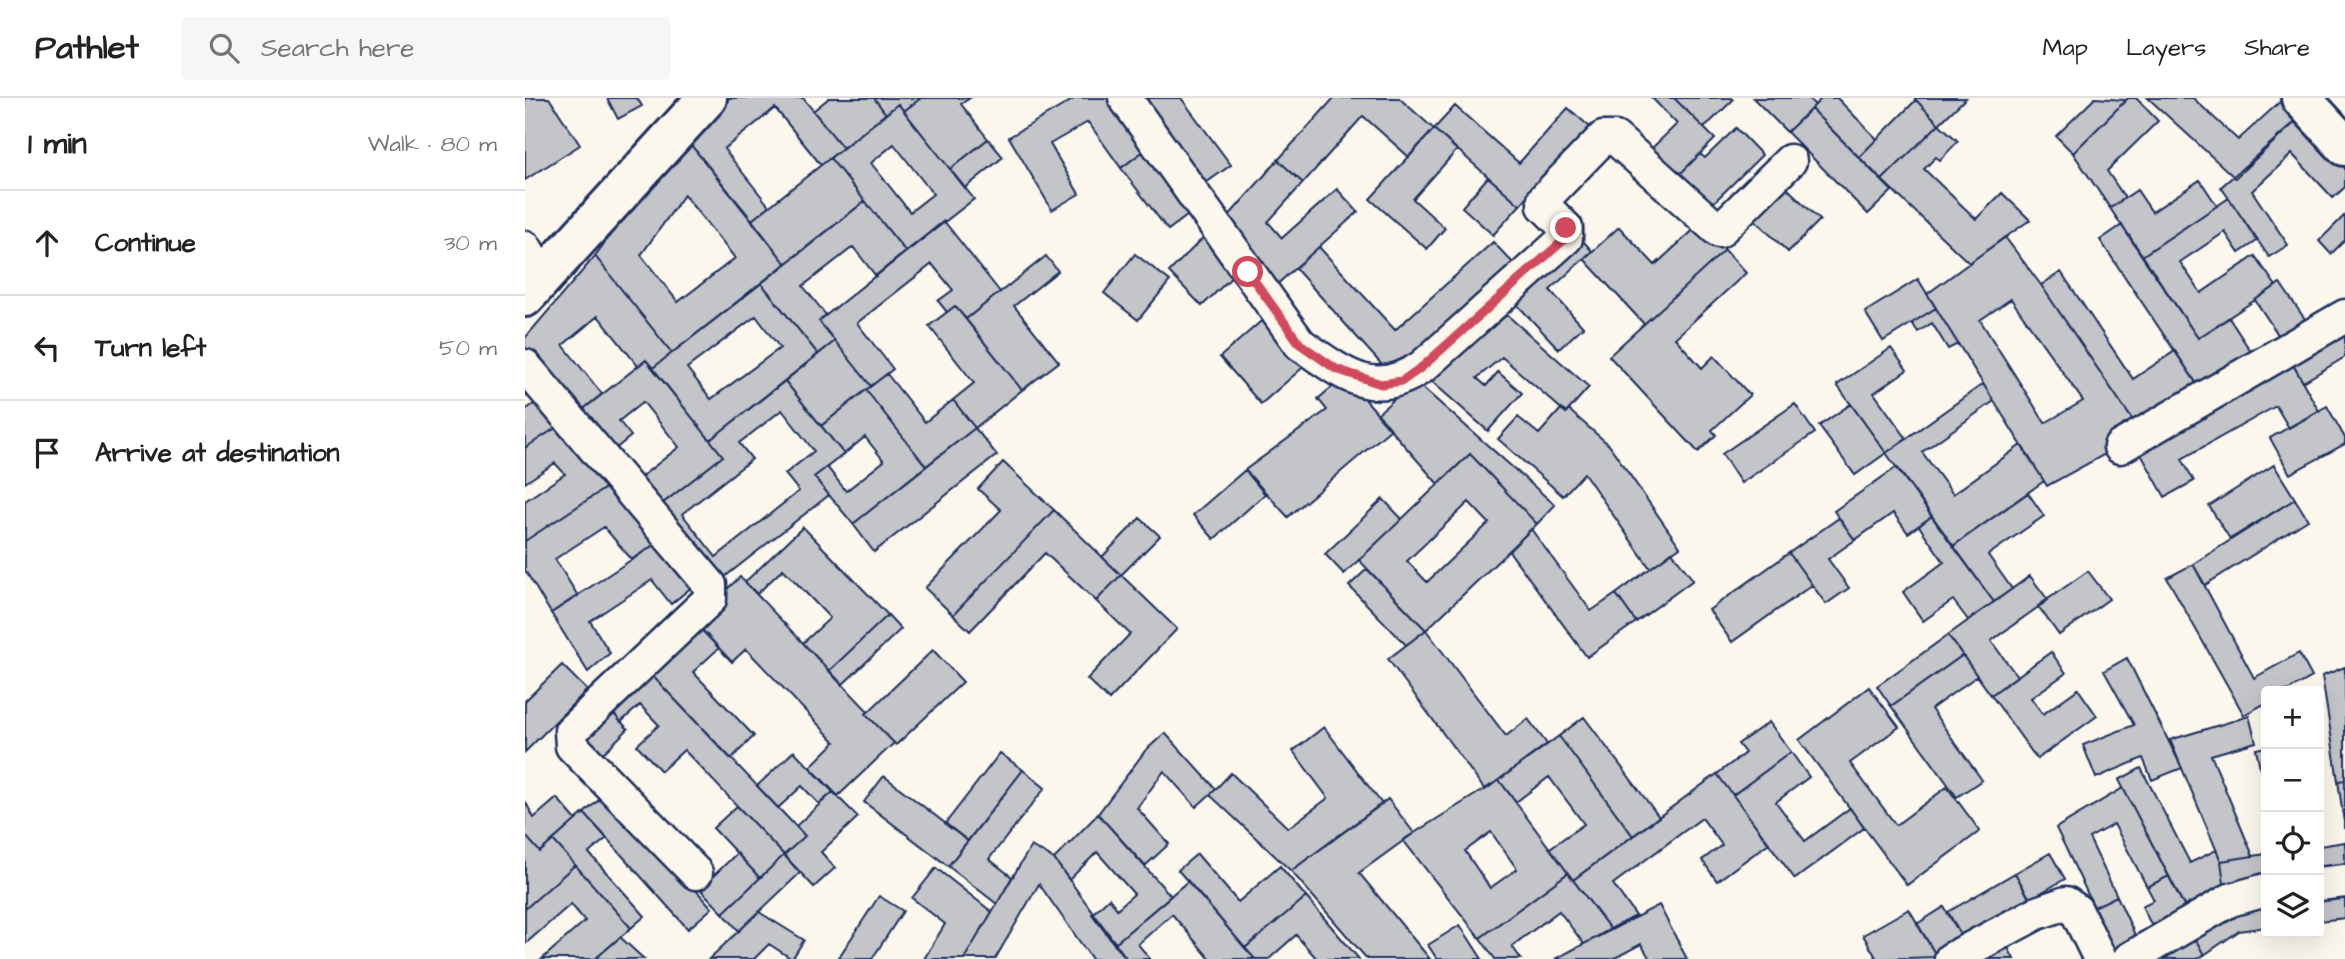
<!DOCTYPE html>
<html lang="en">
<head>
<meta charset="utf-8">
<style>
	body { margin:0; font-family:"Architects Daughter",sans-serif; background:#f6f6f6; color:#222 }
	.controls { position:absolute; right:21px; bottom:21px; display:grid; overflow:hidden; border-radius:7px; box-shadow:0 7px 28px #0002 }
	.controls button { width:63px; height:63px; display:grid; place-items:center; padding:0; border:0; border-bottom:2px solid #e0e0e0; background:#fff; color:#222; font:35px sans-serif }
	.stop { position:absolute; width:21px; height:21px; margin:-16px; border:5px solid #d1495b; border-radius:50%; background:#fff }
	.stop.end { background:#d1495b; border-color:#fff; box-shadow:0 2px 7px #0008 }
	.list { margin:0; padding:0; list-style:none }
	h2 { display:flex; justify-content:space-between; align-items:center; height:91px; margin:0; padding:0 28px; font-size:30px }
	h2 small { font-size:23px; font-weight:400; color:#767676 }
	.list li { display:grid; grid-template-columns:46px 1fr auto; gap:21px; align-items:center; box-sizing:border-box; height:105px; padding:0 28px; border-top:2px solid #e0e0e0 }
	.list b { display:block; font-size:26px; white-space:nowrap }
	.list em { font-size:23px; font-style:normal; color:#767676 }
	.icon { flex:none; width:38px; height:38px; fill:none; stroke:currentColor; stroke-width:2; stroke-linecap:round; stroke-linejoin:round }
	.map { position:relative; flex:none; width:1820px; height:861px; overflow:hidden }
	header { display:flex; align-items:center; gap:42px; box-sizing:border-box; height:98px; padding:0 35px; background:#fff; border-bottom:2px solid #e0e0e0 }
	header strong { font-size:33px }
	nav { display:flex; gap:38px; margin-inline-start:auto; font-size:24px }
	.search { width:490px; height:63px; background:#f6f6f6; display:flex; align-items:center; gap:18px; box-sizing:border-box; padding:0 24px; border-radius:7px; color:#767676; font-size:26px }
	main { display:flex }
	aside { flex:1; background:#fff }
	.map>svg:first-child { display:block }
	.building { fill:#c3c5c9; stroke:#1b2f5e; stroke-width:2; fill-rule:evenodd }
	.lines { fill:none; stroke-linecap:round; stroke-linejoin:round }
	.minor-casing { stroke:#1b2f5e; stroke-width:37 }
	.tertiary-casing { stroke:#1b2f5e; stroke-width:44 }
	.minor { stroke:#fbf7ec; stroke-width:32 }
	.tertiary { stroke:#fbf7ec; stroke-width:38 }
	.route { stroke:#d1495b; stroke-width:9 }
</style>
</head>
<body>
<header>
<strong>Pathlet</strong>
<div class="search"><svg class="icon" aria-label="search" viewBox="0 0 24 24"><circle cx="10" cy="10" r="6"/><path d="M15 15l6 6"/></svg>Search here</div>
<nav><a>Map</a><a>Layers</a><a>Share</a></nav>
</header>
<main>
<aside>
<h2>1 min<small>Walk · 80 m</small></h2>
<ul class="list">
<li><svg class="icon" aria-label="ahead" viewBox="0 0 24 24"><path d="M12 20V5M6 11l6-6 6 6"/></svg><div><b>Continue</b></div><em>30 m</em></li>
<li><svg class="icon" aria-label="left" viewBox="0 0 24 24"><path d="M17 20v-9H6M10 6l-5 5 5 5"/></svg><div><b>Turn left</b></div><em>50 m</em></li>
<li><svg class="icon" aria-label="arrive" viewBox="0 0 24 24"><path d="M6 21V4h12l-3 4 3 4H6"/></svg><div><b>Arrive at destination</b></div></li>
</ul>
</aside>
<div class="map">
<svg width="1820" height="861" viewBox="0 0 1820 861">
	<rect width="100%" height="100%" fill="#fbf7ec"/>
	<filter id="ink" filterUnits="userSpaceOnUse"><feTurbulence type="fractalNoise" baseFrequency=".0143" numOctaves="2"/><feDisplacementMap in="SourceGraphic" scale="14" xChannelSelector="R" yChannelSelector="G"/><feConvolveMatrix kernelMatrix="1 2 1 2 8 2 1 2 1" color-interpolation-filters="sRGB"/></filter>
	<g filter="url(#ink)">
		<path class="building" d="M0,0H24L55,47L0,82Z
			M82,0H112L117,8L93,21Z
			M204,0H278L318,50L296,67L250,10L199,51L244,108L227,122L158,37Z
			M304,0H349L361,16L318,50L288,13Z
			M349,0H396L379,13L373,6L361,16Z
			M396,0H445L436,6L463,41L425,71L379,13Z
			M551,0H587L624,49L596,70L563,24L525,46L554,96L527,112L484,39Z
			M612,0H656L706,67L675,89Z
			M809,0H874L909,31L884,59L838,18L778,85L753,62Z
			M1127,0H1149L1190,41L1154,77L1127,50L1152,26Z
			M1149,0H1206L1208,2L1179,30Z
			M1228,0H1283L1290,7L1262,34Z
			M1297,0H1312L1352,41L1334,59L1286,11Z
			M1389,0H1441L1414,26Z
			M1570,0L1601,2L1548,55L1531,38Z
			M1603,0H1611L1633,23L1582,73L1600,100L1585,110L1548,55Z
			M1623,0H1668L1713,42L1759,0L1778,17L1710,80Z
			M1391,2L1414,26L1357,82L1334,59Z
			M373,6L449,101L381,154L305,60ZM369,46L408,96L385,114L346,65Z
			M930,8L994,65L1043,10L1065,29L995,107L909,31Z
			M1286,11L1367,93L1343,116L1262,34Z
			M1778,17L1820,62V89L1808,100L1767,56L1727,93L1763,147L1744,159L1696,89Z
			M1414,26L1433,43L1415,62L1411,59L1399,71L1451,121L1477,95L1505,122L1444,165L1357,82Z
			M1211,30L1237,57L1185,108L1154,77L1175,56L1180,60Z
			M909,31L932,52L888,101L920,130L902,151L845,101Z
			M158,37L261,166L147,255L70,158ZM159,97L210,160L153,204L116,157Z
			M463,41L478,59L440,90L425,71Z
			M624,49L670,112L643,132L596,70Z
			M305,60L340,103L261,166L227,122Z
			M753,62L778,85L743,124L757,140L812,91L833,114L749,189L694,129Z
			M963,79L995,107L968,137L937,109Z
			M1675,82L1692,108L1617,158L1585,110L1612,92L1627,114Z
			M1261,89L1295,122L1263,154L1229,121Z
			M1704,100L1732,143L1714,155L1700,134L1655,164L1676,195L1730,158L1751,188L1673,240L1617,158Z
			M340,103L381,154L351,178L328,149L278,188L301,217L294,223L310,243L293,256L236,185Z
			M1820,117V142L1806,156L1794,143Z
			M419,123L475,194L441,221L430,208L422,214L413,203L428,192L407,166L332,225L368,271L346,288L294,223Z
			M1175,126L1200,152L1119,226L1059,161L1094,129L1130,167Z
			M1597,127L1673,240L1704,220L1730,260L1678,295L1575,142Z
			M1052,136L1067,153L1025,192L1058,229L1034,251L984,198Z
			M680,138L713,173L677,208L644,174Z
			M1480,139L1516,187L1617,336L1522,388L1402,196ZM1486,201L1558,303L1520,325L1455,222Z
			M968,144L989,166L866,277L770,170L794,149L870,232Z
			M1200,152L1221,175L1150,240L1177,270L1189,258L1225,297L1187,332L1191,337L1173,354L1084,258Z
			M610,156L645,183L613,222L579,195Z
			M70,158L147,255L128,270L121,262L113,268L73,218L38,247L77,296L51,317L0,253V240Z
			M521,158L533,173L489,208L534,264L497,292L441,221Z
			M1536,174L1608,281L1650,253L1678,295L1617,336L1516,187Z
			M1393,181L1411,210L1358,243L1340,214Z
			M236,185L293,256L185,342L128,270ZM231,218L255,250L186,301L162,270Z
			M1755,185L1786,230L1760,247L1730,202Z
			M430,208L497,292L450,330L428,302L449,285L404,228Z
			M1411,210L1433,246L1423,251L1407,225L1393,234L1387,225Z
			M982,217L1064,289L1041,315L977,259L952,280L961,288L973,274L997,295L963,333L904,281Z
			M742,218L783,265L736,306L695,259Z
			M1820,221V259L1778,284L1762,256Z
			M310,243L346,288L296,328L260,283Z
			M1366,250L1382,272L1349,295L1382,341L1361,355L1312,287Z
			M1762,256L1794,313L1764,330L1751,308L1657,361L1669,383L1640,399L1608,342Z
			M121,262L198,358L128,413L107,386L154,349L118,304L94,323L106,338L83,357L51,317Z
			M362,276L400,324L428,302L450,330L401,368L341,292Z
			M820,278L866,331L763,419L720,372L802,312L793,301Z
			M260,283L319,356L289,379L304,397L188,488L128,413L198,358L185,342ZM257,312L289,353L260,376L274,393L191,459L157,416L227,361L214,345Z
			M890,283L1030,407L1012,426L945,356L913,386L852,316Z
			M1458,286L1469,303L1397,354L1428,396L1496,347L1519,383L1428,448L1361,355Z
			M341,292L401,368L328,426L289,379L302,369L321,393L359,363L340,339L319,356L296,328Z
			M15,302L35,327L0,350V312Z
			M1270,306L1290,335L1216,385L1197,356Z
			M1326,306L1361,355L1330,377L1294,328Z
			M1802,308L1820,340V346L1765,376L1745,340Z
			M1036,311L1041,315L1044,312L1084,347L1155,449L1125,470L1059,375L1038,398L973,341L993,319L1014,336Z
			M35,327L85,387L0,443V403L40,376L30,365L0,385V350Z
			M450,330L472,357L349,454L328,426Z
			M945,356L1012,426L901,532L834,462ZM944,404L964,425L902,484L882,463Z
			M478,364L529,412L428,517L400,490L476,412L453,391Z
			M1749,367L1770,401L1705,441L1684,408Z
			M1372,369L1407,418L1383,435L1368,415L1330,442L1309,413Z
			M720,372L740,396L689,441L668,417Z
			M85,387L133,444L107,462L79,429L30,461L53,498L26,515L0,472V443Z
			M1503,395L1519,418L1463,457L1487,491L1469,504L1428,448Z
			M858,401L877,421L819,476L800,456Z
			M1770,401L1783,422L1680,487L1668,466Z
			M529,412L596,477L571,503L520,455L445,533L428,517Z
			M1407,418L1469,504L1443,522L1428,502L1398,523L1378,494L1419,464L1394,428Z
			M615,420L635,438L596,477L577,459Z
			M1314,420L1330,442L1303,461L1324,490L1301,506L1264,455Z
			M278,429L363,517L304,573L278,545L305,520L258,471L232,496L220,484Z
			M1006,431L1066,513L1091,496L1111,524L1062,559L984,453Z
			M133,444L168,488L146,506L127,482L65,523L85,555L63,574L26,515Z
			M1147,454L1168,482L1111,524L1091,496Z
			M1264,455L1287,487L1207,544L1184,512Z
			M1668,466L1729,580L1774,555L1787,579L1762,593H1741V605L1719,617L1642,480Z
			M842,471L901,532L881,547L824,488Z
			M1563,473L1584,501L1534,537L1513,508Z
			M596,477L652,531L584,602L562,581L605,536L571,503Z
			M1505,478L1523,502L1466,543L1492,578L1466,597L1423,537Z
			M215,479L343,613L341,616L369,645L313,698L285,669L310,644L221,551L207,564L168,523Z
			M363,517L376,531L317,587L304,573Z
			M169,523L194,550L168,574L229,638L206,661L120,570Z
			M901,532L981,638L1003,621L1022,646L960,692L863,561Z
			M1423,537L1438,557L1366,608L1352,588Z
			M408,552L438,584L371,647L341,616Z
			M1526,554L1541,575L1506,600L1518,616L1553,591L1572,618L1512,661L1466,597Z
			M1438,557L1452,578L1406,611L1457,682L1432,699L1366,608Z
			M1602,560L1657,670L1627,682L1618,660L1571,680L1558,647L1609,627L1579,573Z
			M37,567L62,592L0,654V603Z
			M1820,569V682L1813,683L1797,578Z
			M120,570L280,738L259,757L159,652L136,673L112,647L134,627L115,607L96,624L81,607Z
			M1344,589L1374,629L1325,665L1371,727L1422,689L1455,733L1382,787L1274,642Z
			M85,612L103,631L69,664L50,644Z
			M1724,618L1731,644L1686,657L1728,758L1696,763L1645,642Z
			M1059,619L1134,719L1108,738L1034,638Z
			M1244,624L1266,654L1208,697L1192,676L1220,655L1213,646Z
			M799,629L857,706L766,773L685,697L706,675L763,730L803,700L768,653Z
			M640,635L691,691L671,709L639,673L612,710L644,746L620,768L573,716L620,653Z
			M1034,638L1108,738L1048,782L1025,750L1059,726L1024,679L991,704L974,682Z
			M1741,649V697L1731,651Z
			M269,653L308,694L294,706L277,688L253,710L232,688Z
			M1266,654L1284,679L1251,704L1280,743L1325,710L1339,730L1270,781L1208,697Z
			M475,655L498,672L443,743L420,726Z
			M1616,670L1665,765L1691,752L1696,763L1700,793L1661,812L1594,682Z
			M498,672L520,690L464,761L487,779L472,806L423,768Z
			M1192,676L1244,745L1192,783L1177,762L1197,747L1177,720L1088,786L1111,818L1085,831L1048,782Z
			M359,678L443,743L423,768L339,704Z
			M974,682L1043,775L955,840L878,742ZM966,734L992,771L965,790L940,753Z
			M1820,682V731L1813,683Z
			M1598,690L1644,778L1622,789L1589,726L1564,740L1592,798L1569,809L1531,730Z
			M83,694L187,810L163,831L59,715Z
			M308,694L333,719L296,754L310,770L289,789L259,757L280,738L271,728Z
			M32,700L51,722L15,754L0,737V703L9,720Z
			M863,701L889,735L834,775L905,861H842L766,773Z
			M212,708L259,757L235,780L188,730Z
			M59,715L82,740L64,755L120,818L106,830L28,742Z
			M573,716L646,798L589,846L567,816L584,800L592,811L609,796L572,754L544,782L529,761Z
			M0,737L15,754L28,742L50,767L0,811Z
			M1820,744V776L1794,779V748Z
			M506,748L529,761L602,861H567L514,786L470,861H439Z
			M212,755L235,780L198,815L175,791Z
			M1525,755L1540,781L1505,801L1490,775Z
			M672,756L713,804L755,768L781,799L720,850L653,772Z
			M1741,756V787L1700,793L1696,763Z
			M259,757L275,775L214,833L198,815Z
			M50,767L106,830L70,861H17L60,823L46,806L0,846V811Z
			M411,770L467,814L439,861H399L420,826L387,800Z
			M1043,775L1085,831L1059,846L1034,813L987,848L996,861H970L955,840Z
			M1490,775L1506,804L1439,843L1423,814Z
			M1644,778L1665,819L1631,837L1617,808L1629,802L1622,789Z
			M663,783L720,850L730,861H685L647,816L613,846L625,861H602L589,846Z
			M1820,793V820L1794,823V796Z
			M354,798L378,813L347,861H317L314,859Z
			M1592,798L1616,850L1593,861L1569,809Z
			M781,799L834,861H792L771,837L744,861H730L720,850Z
			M1741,802V829L1714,833L1679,857L1665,831Z
			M1134,807L1162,861H1125L1116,846L1088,861H1030Z
			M1419,809L1439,843L1412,859L1392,826Z
			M1384,811L1412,859L1352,861L1338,837Z
			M234,814L279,842L267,861L244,846L229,861H184Z
			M935,827L957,861H912L903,847Z
			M1665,831L1679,857L1671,861H1622Z
			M95,839L119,861H70Z
			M1479,842L1489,861H1446Z"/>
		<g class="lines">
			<defs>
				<path id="minor" d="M600,0L775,246C817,275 848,303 897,269L1041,140V130L1019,108V101L1078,40H1090L1194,133L1265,63
					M0,149L18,179
					M0,268L185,487V501L46,633L47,648L171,775
					M1595,349L1820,218
					M1794,786L1820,783
					M1426,861L1512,815L1541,805L1551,812L1575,861
					M1604,861L1705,802L1741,792"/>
				<path id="tertiary" d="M1776,0L1820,48
					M0,199L182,0"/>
			</defs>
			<use href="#minor" class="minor-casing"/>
			<use href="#tertiary" class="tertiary-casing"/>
			<use href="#minor" class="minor"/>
			<use href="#tertiary" class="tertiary"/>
		</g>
	</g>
	<g class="lines" filter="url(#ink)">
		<path class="route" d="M723,174L775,246L811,271L856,286L877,283L897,269L1041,140V130"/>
	</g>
</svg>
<div class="controls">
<button>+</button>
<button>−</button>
<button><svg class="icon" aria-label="locate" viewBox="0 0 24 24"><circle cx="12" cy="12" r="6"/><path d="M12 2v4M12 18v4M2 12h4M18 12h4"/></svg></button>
<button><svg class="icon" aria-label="layers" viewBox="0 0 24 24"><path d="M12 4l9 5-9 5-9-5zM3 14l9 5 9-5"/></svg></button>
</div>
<div class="stop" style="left:723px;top:174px"></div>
<div class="stop end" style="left:1041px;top:130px"></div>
</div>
</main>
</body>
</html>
